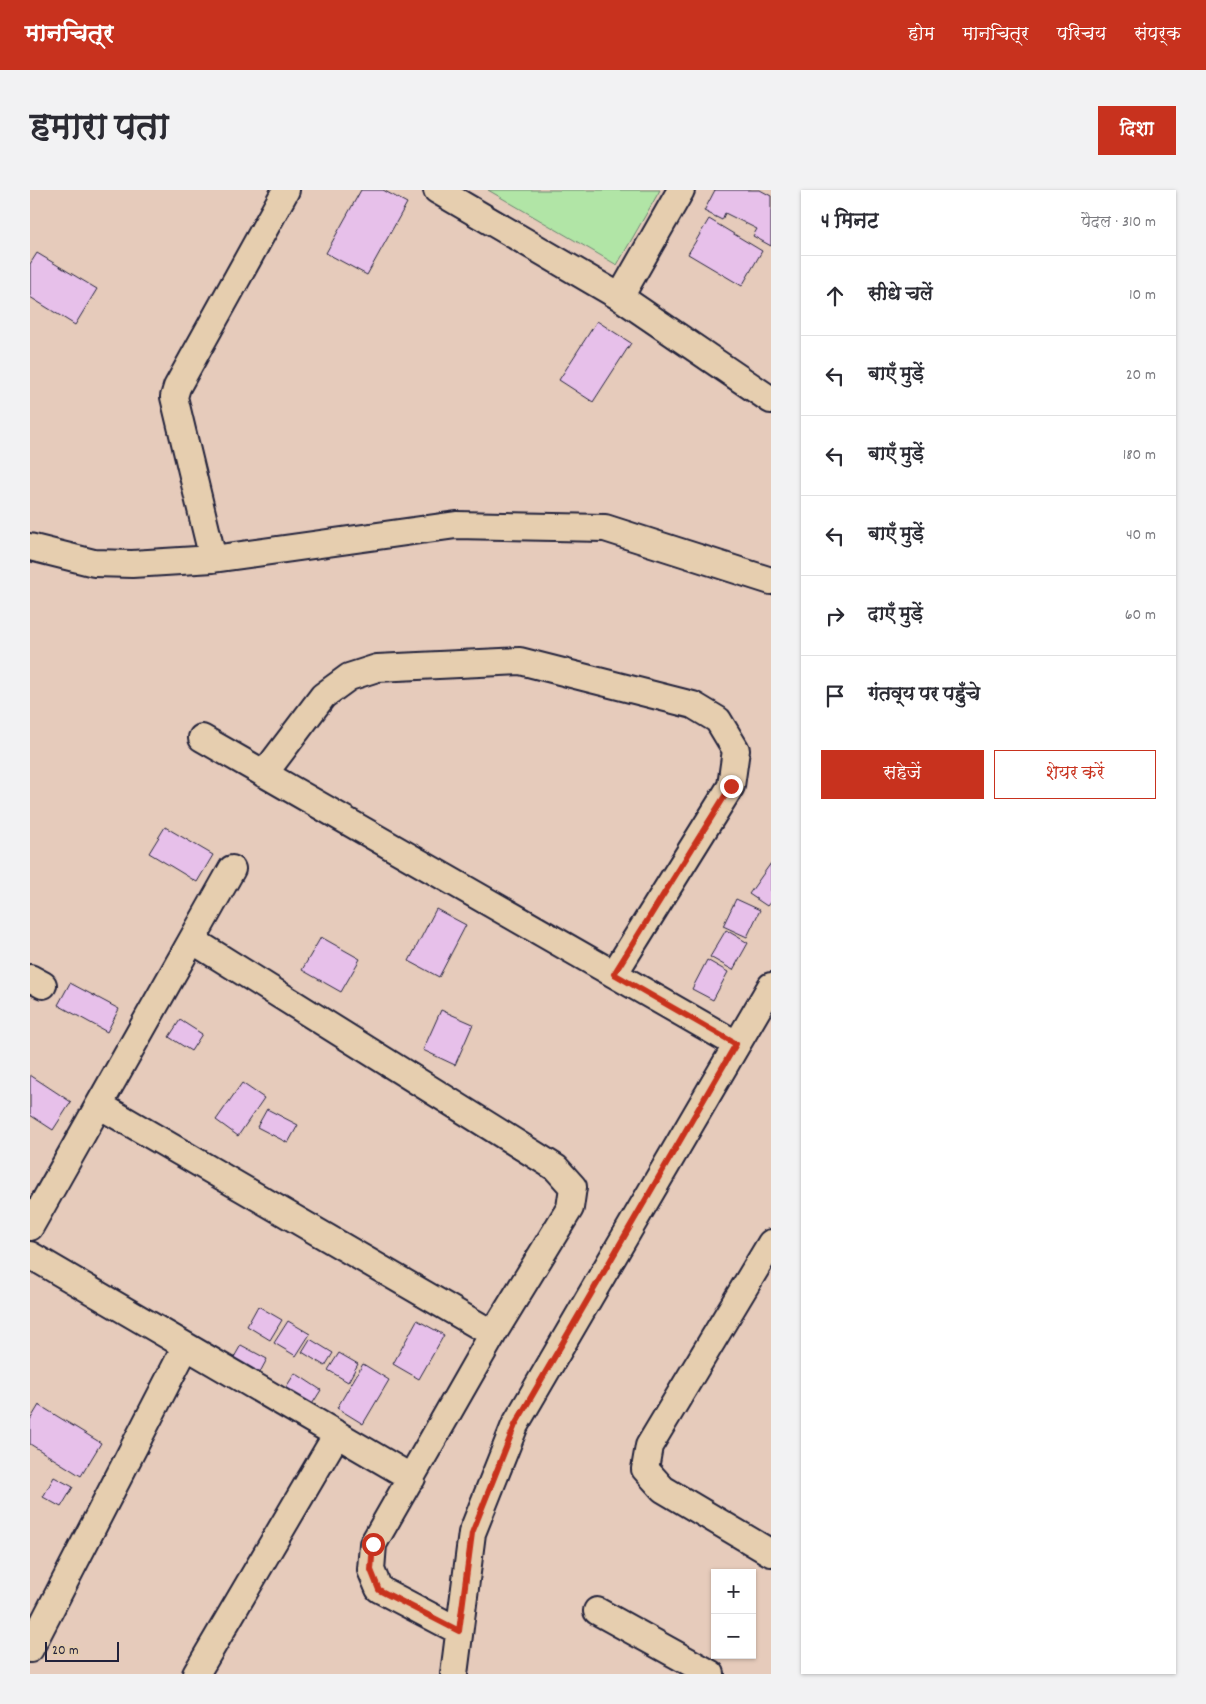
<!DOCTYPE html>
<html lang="hi">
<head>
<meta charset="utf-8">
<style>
	body { margin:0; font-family:Dekko,"Playpen Sans Deva",sans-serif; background:#f2f2f3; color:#2b2b33 }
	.controls { position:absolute; right:15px; bottom:15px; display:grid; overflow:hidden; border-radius:0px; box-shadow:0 1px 4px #0004 }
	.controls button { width:45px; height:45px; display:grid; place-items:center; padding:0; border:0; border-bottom:1px solid #e1e1e2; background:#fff; color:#2b2b33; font:25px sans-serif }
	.scale { position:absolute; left:15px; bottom:12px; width:74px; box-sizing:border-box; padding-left:5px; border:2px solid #22223b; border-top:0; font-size:14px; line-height:18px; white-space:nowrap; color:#22223b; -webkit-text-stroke:4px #e6ceaf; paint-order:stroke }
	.stop { position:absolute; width:15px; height:15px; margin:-11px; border:4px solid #c8321e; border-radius:50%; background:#fff }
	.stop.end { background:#c8321e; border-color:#fff; box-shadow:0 1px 5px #0008 }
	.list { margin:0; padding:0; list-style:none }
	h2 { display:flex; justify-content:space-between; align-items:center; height:65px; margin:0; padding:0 20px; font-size:21px }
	h2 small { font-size:16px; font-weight:400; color:#7c7c81 }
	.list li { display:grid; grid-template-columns:32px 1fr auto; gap:15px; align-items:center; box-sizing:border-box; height:80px; padding:0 20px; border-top:1px solid #e1e1e2 }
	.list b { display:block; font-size:19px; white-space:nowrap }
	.list em { font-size:16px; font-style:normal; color:#7c7c81 }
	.actions { display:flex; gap:10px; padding:15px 20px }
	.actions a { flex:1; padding:11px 0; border:1px solid #c8321e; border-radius:0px; text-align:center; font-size:18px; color:#c8321e }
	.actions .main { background:#c8321e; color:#fff }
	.icon { flex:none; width:28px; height:28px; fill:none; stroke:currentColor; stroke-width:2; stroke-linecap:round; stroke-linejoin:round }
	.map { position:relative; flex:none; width:741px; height:1484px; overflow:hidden; border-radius:0px }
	header { display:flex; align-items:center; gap:30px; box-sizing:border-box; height:70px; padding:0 25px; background:#c8321e; color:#fff }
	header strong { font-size:24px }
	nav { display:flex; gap:28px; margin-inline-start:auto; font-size:18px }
	.intro { display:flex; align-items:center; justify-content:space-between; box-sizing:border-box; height:120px; padding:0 30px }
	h1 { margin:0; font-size:35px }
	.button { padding:12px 22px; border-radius:0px; background:#c8321e; color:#fff; font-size:18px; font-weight:700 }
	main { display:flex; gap:30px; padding:0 30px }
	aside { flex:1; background:#fff; border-radius:0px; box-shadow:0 1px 4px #0004 }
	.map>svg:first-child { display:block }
	.green { fill:#b1e5a6; stroke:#6a8470 }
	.building { fill:#e7c0ea; stroke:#22223b }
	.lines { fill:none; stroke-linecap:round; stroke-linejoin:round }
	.minor-casing { stroke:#22223b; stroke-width:30 }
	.minor { stroke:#e6ceaf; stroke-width:26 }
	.route { stroke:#c8321e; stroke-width:6 }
</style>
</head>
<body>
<header>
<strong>मानचित्र</strong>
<nav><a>होम</a><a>मानचित्र</a><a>परिचय</a><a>संपर्क</a></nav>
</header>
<div class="intro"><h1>हमारा पता</h1><a class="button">दिशा</a></div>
<main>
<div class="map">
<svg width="741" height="1484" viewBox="0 0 741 1484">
	<rect width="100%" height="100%" fill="#e6cbbb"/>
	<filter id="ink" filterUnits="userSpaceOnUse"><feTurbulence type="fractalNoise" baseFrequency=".02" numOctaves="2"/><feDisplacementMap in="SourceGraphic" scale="10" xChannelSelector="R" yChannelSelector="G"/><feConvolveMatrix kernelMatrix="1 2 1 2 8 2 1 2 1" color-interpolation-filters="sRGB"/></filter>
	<g filter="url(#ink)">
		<path class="green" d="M458,0H630L587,75Z"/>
		<path class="building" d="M331,0H353L377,13L337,85L296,63Z
			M685,0H730L741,6V56L723,46L727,39L695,23L692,30L674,21Z
			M679,29L732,61L712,96L658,64Z
			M7,63L67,99L45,135L0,107V74Z
			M567,131L601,153L563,212L529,190Z
			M135,637L183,665L167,692L119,663Z
			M741,673V711L737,716L719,704Z
			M706,709L730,720L717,747L693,736Z
			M406,719L436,735L409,787L379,771Z
			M696,740L718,753L703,780L680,767Z
			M291,747L330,769L311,802L272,780Z
			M677,770L698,782L683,810L662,799Z
			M40,793L89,819L77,842L28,815Z
			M411,820L443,834L425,875L393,860Z
			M150,830L172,844L161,861L139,847Z
			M0,885L41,912L23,940L0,925Z
			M212,893L234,908L208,946L186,930Z
			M237,919L268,935L258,953L227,937Z
			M228,1116L252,1130L240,1150L217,1136Z
			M387,1130L414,1145L389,1189L363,1174Z
			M258,1131L280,1144L266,1166L244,1153Z
			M280,1149L303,1163L295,1176L272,1162Z
			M211,1155L237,1169L229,1184L203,1169Z
			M309,1163L328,1174L318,1192L298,1180Z
			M333,1174L359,1190L333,1234L307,1218Z
			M265,1183L291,1200L279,1219L253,1202Z
			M9,1215L71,1253L51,1286L0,1254V1230Z
			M24,1287L43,1297L31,1317L13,1307Z"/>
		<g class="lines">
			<defs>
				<path id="minor" d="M407,0L590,107L741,210
					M590,107L651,0
					M0,357L64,373L102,374L183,369L426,335L575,338L741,391
					M183,369L144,207L147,197L256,0
					M172,548L706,854
					M234,584L293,506L319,487L347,478L490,471L663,515L688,530L706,560L701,596L584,784
					M162,750L526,978L543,997L540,1018L463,1144L343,1354L341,1380L349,1399L429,1441
					M0,788L13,795
					M69,915L463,1144
					M0,1037L202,679
					M741,1053L619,1256L615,1279L633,1299L741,1363
					M0,1065L382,1288
					M567,1421L681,1484
					M0,1459L156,1156
					M166,1484L307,1244
					M424,1484L442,1343L485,1235L741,796"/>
			</defs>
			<use href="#minor" class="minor-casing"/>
			<use href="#minor" class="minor"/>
		</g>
	</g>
	<g class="lines" filter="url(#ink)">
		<path class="route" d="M343,1354L341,1380L349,1400L429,1441L442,1343L485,1235L706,854L584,784L701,596"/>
	</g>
</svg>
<div class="controls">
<button>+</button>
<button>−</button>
</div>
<div class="scale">20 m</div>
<div class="stop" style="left:343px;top:1354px"></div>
<div class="stop end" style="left:701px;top:596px"></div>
</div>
<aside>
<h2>4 मिनट<small>पैदल · 310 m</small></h2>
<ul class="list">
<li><svg class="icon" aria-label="ahead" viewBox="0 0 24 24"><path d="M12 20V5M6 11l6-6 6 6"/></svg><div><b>सीधे चलें</b></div><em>10 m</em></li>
<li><svg class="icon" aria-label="left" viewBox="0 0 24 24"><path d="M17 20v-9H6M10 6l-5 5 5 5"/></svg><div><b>बाएँ मुड़ें</b></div><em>20 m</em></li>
<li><svg class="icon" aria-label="left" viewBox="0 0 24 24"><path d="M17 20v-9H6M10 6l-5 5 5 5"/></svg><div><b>बाएँ मुड़ें</b></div><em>180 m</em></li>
<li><svg class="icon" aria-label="left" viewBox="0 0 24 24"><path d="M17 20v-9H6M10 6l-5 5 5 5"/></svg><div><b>बाएँ मुड़ें</b></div><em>40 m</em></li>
<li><svg class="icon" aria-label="right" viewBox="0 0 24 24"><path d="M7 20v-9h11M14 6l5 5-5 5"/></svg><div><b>दाएँ मुड़ें</b></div><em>60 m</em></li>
<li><svg class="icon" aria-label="arrive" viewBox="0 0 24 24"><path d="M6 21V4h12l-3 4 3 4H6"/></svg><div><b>गंतव्य पर पहुँचे</b></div></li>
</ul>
<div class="actions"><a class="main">सहेजें</a><a>शेयर करें</a></div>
</aside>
</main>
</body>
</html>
